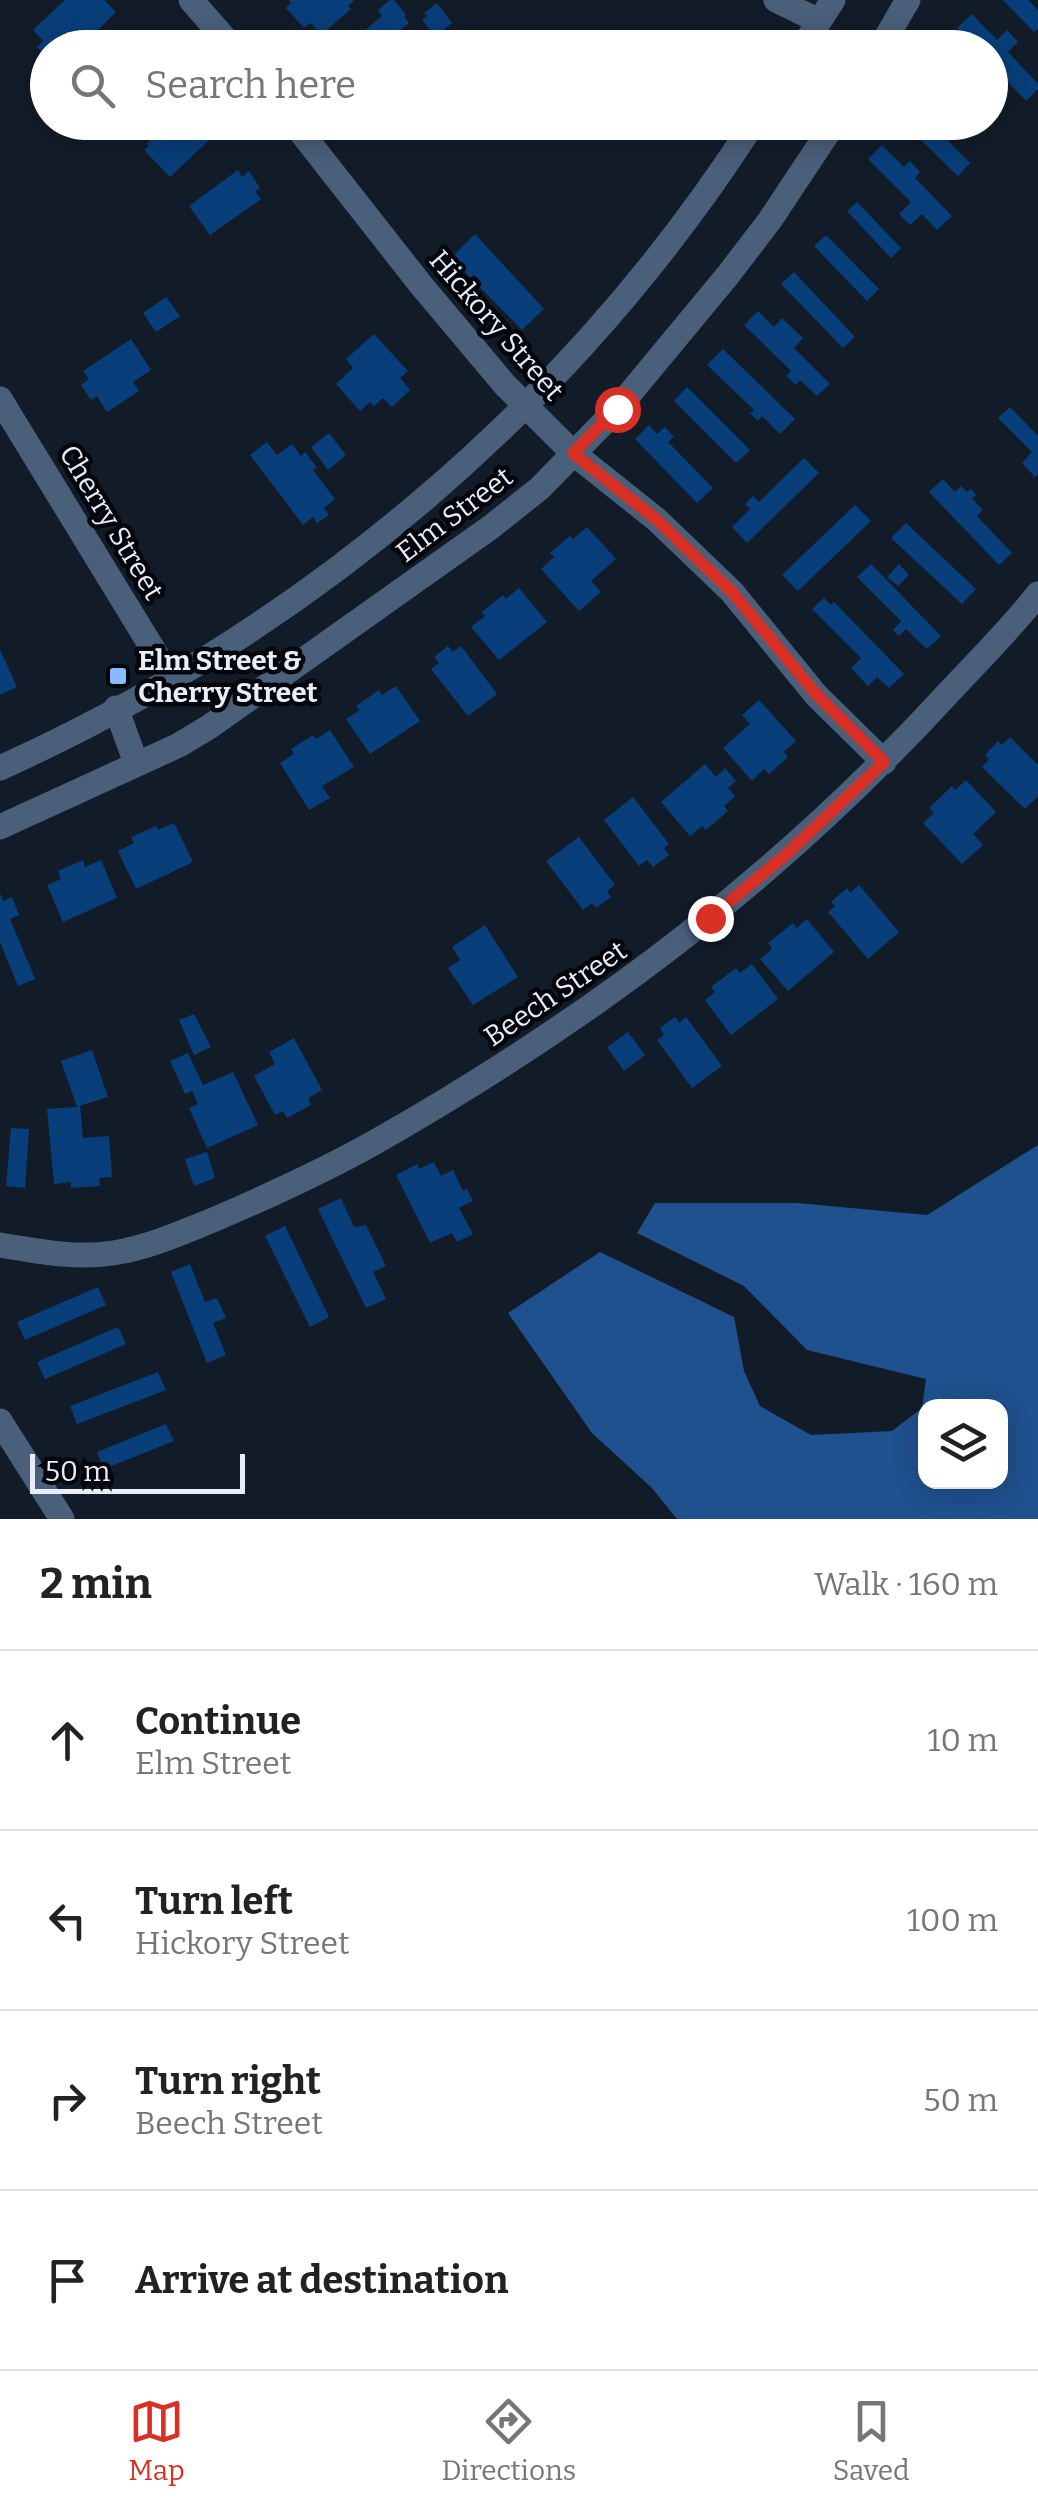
<!DOCTYPE html>
<html lang="en">
<head>
<meta charset="utf-8">
<style>
	body { margin:0; font-family:Bitter,serif; background:#f2f2f2; color:#222 }
	.controls { position:absolute; right:30px; bottom:30px; display:grid; overflow:hidden; border-radius:20px; box-shadow:0 5px 25px #0003 }
	.controls button { width:90px; height:90px; display:grid; place-items:center; padding:0; border:0; border-bottom:2px solid #e0e0e0; background:#fff; color:#222; font:50px sans-serif }
	.scale { position:absolute; left:30px; bottom:25px; width:215px; box-sizing:border-box; padding-left:10px; border:5px solid #e7eef7; border-top:0; font-size:28px; line-height:35px; white-space:nowrap; color:#e7eef7; -webkit-text-stroke:8px #04060b; paint-order:stroke }
	.stop { position:absolute; width:30px; height:30px; margin:-22px; border:8px solid #d93025; border-radius:50%; background:#fff }
	.stop.end { background:#d93025; border-color:#fff; box-shadow:0 2px 10px #0008 }
	.list { margin:0; padding:0; list-style:none }
	h2 { display:flex; justify-content:space-between; align-items:center; height:130px; margin:0; padding:0 40px; font-size:42px }
	h2 small { font-size:32px; font-weight:400; color:#767676 }
	.list li { display:grid; grid-template-columns:65px 1fr auto; gap:30px; align-items:center; box-sizing:border-box; height:180px; padding:0 40px; border-top:2px solid #e0e0e0 }
	.list b { display:block; font-size:38px; white-space:nowrap }
	.list p { margin:0; font-size:32px; white-space:nowrap; color:#767676 }
	.list em { font-size:32px; font-style:normal; color:#767676 }
	.icon { flex:none; width:55px; height:55px; fill:none; stroke:currentColor; stroke-width:2; stroke-linecap:round; stroke-linejoin:round }
	.map { position:relative; flex:none; width:1038px; height:1519px; overflow:hidden }
	.search { position:absolute; background:#fff; box-shadow:0 5px 25px #0003; left:30px; right:30px; top:30px; height:110px; display:flex; align-items:center; gap:25px; box-sizing:border-box; padding:0 35px; border-radius:55px; color:#767676; font-size:38px }
	.sheet { height:850px; background:#fff }
	nav { display:flex; justify-content:space-around; align-items:center; box-sizing:border-box; height:140px; border-top:2px solid #e0e0e0; background:#fff; font-size:28px; color:#767676 }
	nav a { display:grid; justify-items:center; gap:5px }
	nav .on { color:#d93025 }
	.map>svg:first-child { display:block }
	.forest { fill:#1f518e; fill-rule:evenodd }
	.building { fill:#083e79 }
	.lines { fill:none; stroke-linecap:round; stroke-linejoin:round }
	.minor { stroke:#4a5f7a; stroke-width:25 }
	.tertiary { stroke:#4a5f7a; stroke-width:25 }
	.route { stroke:#d93025; stroke-width:12 }
	.poi-dot { fill:#88bafc; stroke:#04060b; stroke-width:4 }
	.labels { text-anchor:middle; stroke-width:9; stroke-linejoin:round; paint-order:stroke }
	.street-label { font-size:28px; fill:#e7eef7; stroke:#04060b }
	.poi-label { font-size:28px; font-weight:bold; fill:#e7eef7; stroke:#04060b; text-anchor:start }
</style>
</head>
<body>
<div class="map">
<svg width="1038" height="1519" viewBox="0 0 1038 1519">
	<rect width="100%" height="100%" fill="#121c29"/>
	<path class="forest" d="M1038,1145V1519H677L652,1488L592,1433L508,1313L600,1252L734,1317L744,1371L760,1406L811,1435L892,1431L922,1408L926,1379L807,1350L744,1286L637,1233L655,1203H797L927,1215ZM926,1406H1000V1482H926Z"/>
	<path class="building" d="M65,0H104L116,12L80,48H48V58L37,47L43,41L33,30Z
		M289,0H354L348,6L351,9L321,35L311,23L304,28L286,8L291,3Z
		M390,0H394L406,15L404,16L409,23L398,32L408,45L344,48L382,16L378,10Z
		M1003,0H1028L1038,10V29L1034,32Z
		M437,3L452,23L435,36L422,20L427,16L424,13Z
		M972,14L997,40L1007,30L1018,42L1008,52L1038,84V89L1026,101L990,63V48H975L957,28Z
		M168,122H221L224,126L170,177L144,150L149,146L146,144Z
		M902,122H929L970,163L958,176Z
		M882,145L904,167L910,161L920,172L915,178L952,216L937,230L922,214L910,225L899,214L911,202L868,159Z
		M238,170L242,177L249,171L260,188L255,191L261,199L210,235L189,206Z
		M857,202L901,248L891,258L847,211Z
		M475,234L544,309L522,330L451,258Z
		M826,235L879,289L867,301L814,246Z
		M794,272L855,337L843,348L781,284Z
		M166,297L180,316L156,332L143,313Z
		M758,311L774,327L782,318L803,338L794,348L830,384L817,396L800,380L796,385L786,376L791,371L744,325Z
		M374,334L408,371L400,378L410,390L392,407L383,398L374,406L370,402L360,411L336,384L353,368L346,359Z
		M131,339L151,370L133,382L139,391L107,412L97,396L91,400L81,385L89,379L83,371Z
		M723,349L795,419L780,434L762,416L758,421L750,413L754,410L707,365Z
		M687,387L750,450L736,463L674,401Z
		M1010,407L1038,436V474L1035,477L1022,463L1032,452L998,418Z
		M649,425L657,434L665,427L674,437L668,442L713,488L697,503L635,439Z
		M329,433L346,455L328,470L311,447Z
		M267,442L277,455L292,444L301,456L305,452L317,468L313,470L335,499L324,508L329,515L317,523L313,517L303,525L250,455Z
		M804,458L819,473L747,543L732,527L750,509L745,504L753,496L759,502Z
		M943,479L955,492L961,486L967,492L971,489L976,495L972,498L983,510L977,516L1012,553L999,565L929,492Z
		M855,505L871,521L798,591L782,575Z
		M906,523L976,589L962,604L891,538Z
		M587,527L616,559L591,581L601,592L579,611L541,569L554,557L550,553L570,536L573,539Z
		M871,564L941,636L927,649L906,629L899,636L893,630L901,621L857,577Z
		M899,564L909,575L898,586L887,577Z
		M519,588L547,622L499,660L471,627L485,616L482,612L503,595L506,599Z
		M824,598L831,605L834,602L904,674L889,688L877,677L868,686L851,668L861,658L812,609Z
		M448,646L453,652L461,646L497,694L468,716L431,669L439,663L434,657Z
		M0,650L17,687L0,695Z
		M396,686L420,721L370,754L346,719L360,710L356,706L379,690L382,695Z
		M759,700L796,741L784,752L788,757L769,774L764,769L752,781L723,748L750,724L742,715Z
		M330,730L354,767L322,786L330,798L309,810L280,763L294,754L291,749L313,735L316,739Z
		M1010,737L1038,765V796L1025,809L982,767L989,759L985,755L998,741L1002,745Z
		M705,764L716,777L725,768L736,781L728,788L735,796L724,806L728,811L706,830L702,826L690,836L661,802Z
		M966,780L996,812L973,834L983,845L962,864L923,823L934,813L929,808L952,786L955,790Z
		M633,797L669,844L664,848L669,855L653,867L647,860L639,866L604,820Z
		M174,823L193,862L136,889L118,851L134,843L131,837L156,826L158,830Z
		M579,837L615,885L607,891L611,897L596,908L592,903L583,910L546,861Z
		M83,860L85,867L101,860L117,898L63,922L47,885L61,879L58,871Z
		M859,885L899,932L868,959L828,912L835,906L831,902L847,888L850,893Z
		M0,893L3,901L12,897L19,915L10,919L35,979L18,986L0,942Z
		M807,919L834,952L788,991L760,959L772,949L768,943L793,923L797,928Z
		M485,925L518,977L473,1005L448,968L460,960L452,947Z
		M752,964L778,999L731,1035L705,1000L715,992L711,987L736,968L740,973Z
		M194,1014L211,1047L194,1055L179,1020Z
		M675,1017L679,1023L686,1017L722,1066L692,1088L657,1040L664,1035L660,1028Z
		M628,1032L645,1055L624,1071L607,1047Z
		M294,1038L322,1090L308,1098L311,1105L287,1118L283,1111L275,1115L254,1076L275,1064L269,1052Z
		M92,1050L108,1097L80,1106L83,1138L109,1136L112,1177L99,1178L100,1186L71,1188V1182L54,1184L47,1109L77,1107L61,1061Z
		M188,1053L203,1085L233,1072L258,1125L207,1148L189,1108L198,1104L192,1091L185,1094L170,1061Z
		M11,1128L29,1129L25,1188L6,1186Z
		M207,1152L215,1178L194,1186L185,1159Z
		M434,1162L441,1176L453,1170L463,1191L467,1189L473,1201L459,1208L473,1234L457,1242L452,1233L430,1243L396,1175L417,1164L419,1169Z
		M341,1198L354,1227L366,1225L386,1266L373,1272L386,1299L366,1308L318,1209Z
		M285,1226L329,1317L310,1327L265,1236Z
		M190,1264L205,1302L217,1298L226,1318L213,1323L226,1355L207,1363L171,1272Z
		M98,1287L106,1305L25,1340L17,1322Z
		M118,1327L126,1344L45,1379L37,1362Z
		M158,1372L166,1390L77,1424L70,1406Z
		M166,1424L174,1441L104,1469L97,1452Z"/>
	<g class="lines">
		<path class="minor" d="M191,0L233,48
			M776,0L819,21
			M880,48L908,0
			M293,122L421,285L505,385L573,453L657,520L732,592L816,695L884,762
			M0,399L170,677
			M116,708L136,763
			M0,827L179,745L209,727L491,527L540,488L617,409L728,275L770,220L835,122
			M0,1245C37,1251 75,1259 113,1253C147,1248 181,1233 213,1220C269,1196 324,1171 377,1141C596,1016 781,876 952,689C981,658 1012,627 1038,594
			M0,1421L62,1519"/>
		<path class="tertiary" d="M802,48L833,0
			M0,768C307,629 572,406 754,122"/>
	</g>
	<g class="lines">
		<path class="route" d="M617,409L573,453L657,520L732,592L816,694L884,762L790,851L710,918"/>
	</g>
	<rect class="poi-dot" x="108" y="666" width="20" height="20" rx="5"/>
	<g class="labels">
		<g class="street-label">
			<text transform="translate(497 325) rotate(49)" y="10">Hickory Street</text>
			<text transform="translate(454 514) rotate(-37)" y="10">Elm Street</text>
			<text transform="translate(112 522) rotate(59)" y="10">Cherry Street</text>
			<text transform="translate(555 993) rotate(-34)" y="10">Beech Street</text>
		</g>
		<g class="poi-label">
			<text x="138" y="670">Elm Street &amp;<tspan x="138" dy="32">Cherry Street</tspan></text>
		</g>
	</g>
</svg>
<div class="controls">
<button><svg class="icon" aria-label="layers" viewBox="0 0 24 24"><path d="M12 4l9 5-9 5-9-5zM3 14l9 5 9-5"/></svg></button>
</div>
<div class="scale">50 m</div>
<div class="stop" style="left:617px;top:409px"></div>
<div class="stop end" style="left:710px;top:918px"></div>
<div class="search"><svg class="icon" aria-label="search" viewBox="0 0 24 24"><circle cx="10" cy="10" r="6"/><path d="M15 15l6 6"/></svg>Search here</div>
</div>
<section class="sheet">
<h2>2 min<small>Walk · 160 m</small></h2>
<ul class="list">
<li><svg class="icon" aria-label="ahead" viewBox="0 0 24 24"><path d="M12 20V5M6 11l6-6 6 6"/></svg><div><b>Continue</b><p>Elm Street</p></div><em>10 m</em></li>
<li><svg class="icon" aria-label="left" viewBox="0 0 24 24"><path d="M17 20v-9H6M10 6l-5 5 5 5"/></svg><div><b>Turn left</b><p>Hickory Street</p></div><em>100 m</em></li>
<li><svg class="icon" aria-label="right" viewBox="0 0 24 24"><path d="M7 20v-9h11M14 6l5 5-5 5"/></svg><div><b>Turn right</b><p>Beech Street</p></div><em>50 m</em></li>
<li><svg class="icon" aria-label="arrive" viewBox="0 0 24 24"><path d="M6 21V4h12l-3 4 3 4H6"/></svg><div><b>Arrive at destination</b></div></li>
</ul>
</section>
<nav>
<a class="on"><svg class="icon" aria-label="map" viewBox="0 0 24 24"><path d="M3 6l6-2 6 2 6-2v14l-6 2-6-2-6 2zM9 4v14M15 6v14"/></svg>Map</a>
<a><svg class="icon" aria-label="directions" viewBox="0 0 24 24"><path d="M12 3l9 9-9 9-9-9zM9 14v-3h6M13 9l2 2-2 2"/></svg>Directions</a>
<a><svg class="icon" aria-label="saved" viewBox="0 0 24 24"><path d="M7 4h10v16l-5-4-5 4z"/></svg>Saved</a>
</nav>
</body>
</html>
